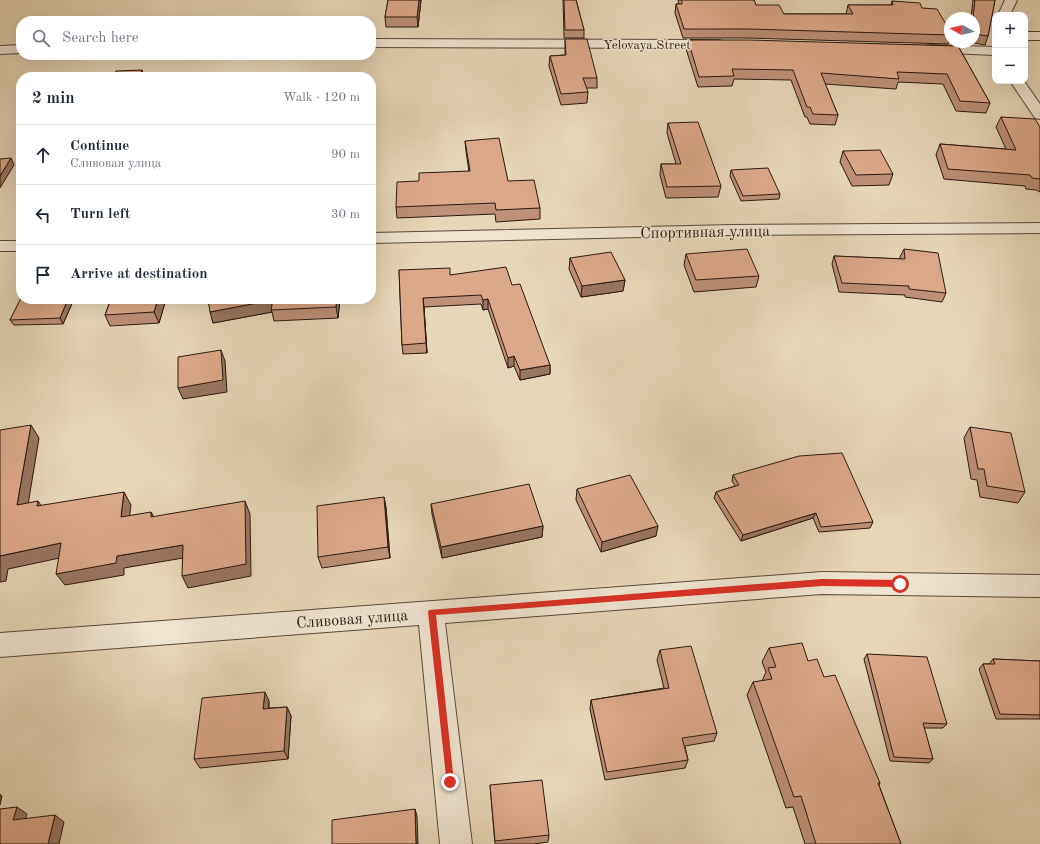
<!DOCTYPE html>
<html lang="en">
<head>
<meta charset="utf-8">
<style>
	body { margin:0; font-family:"Old Standard TT",serif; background:#f6f6f7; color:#1f2937 }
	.controls { position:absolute; right:12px; top:12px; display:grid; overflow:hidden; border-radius:8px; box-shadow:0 4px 16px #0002 }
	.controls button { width:36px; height:36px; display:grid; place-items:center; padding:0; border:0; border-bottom:1px solid #e0e1e3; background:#fff; color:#1f2937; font:20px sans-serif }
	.compass { position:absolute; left:944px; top:12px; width:36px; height:36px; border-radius:50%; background:#fff; box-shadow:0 4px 16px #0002; rotate:278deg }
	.stop { position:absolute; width:12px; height:12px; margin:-9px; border:3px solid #d93025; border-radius:50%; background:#fff }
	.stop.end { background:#d93025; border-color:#fff; box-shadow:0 1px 4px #0008 }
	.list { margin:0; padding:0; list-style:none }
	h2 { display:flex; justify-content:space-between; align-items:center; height:52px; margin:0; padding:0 16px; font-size:17px }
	h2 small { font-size:13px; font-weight:400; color:#747a83 }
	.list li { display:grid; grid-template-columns:26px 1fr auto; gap:12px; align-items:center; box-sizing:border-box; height:60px; padding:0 16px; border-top:1px solid #e0e1e3 }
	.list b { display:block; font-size:15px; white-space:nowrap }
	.list p { margin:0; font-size:13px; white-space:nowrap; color:#747a83 }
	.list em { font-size:13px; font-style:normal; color:#747a83 }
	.icon { flex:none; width:22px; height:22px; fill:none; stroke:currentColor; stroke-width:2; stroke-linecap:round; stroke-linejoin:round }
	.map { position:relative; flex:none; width:1040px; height:844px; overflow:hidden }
	.search { position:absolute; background:#fff; box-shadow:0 4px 16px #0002; left:16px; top:16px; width:360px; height:44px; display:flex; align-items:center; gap:10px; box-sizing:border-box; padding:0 14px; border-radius:16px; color:#747a83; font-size:15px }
	.panel { position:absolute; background:#fff; box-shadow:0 4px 16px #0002; left:16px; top:72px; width:360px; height:232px; border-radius:16px }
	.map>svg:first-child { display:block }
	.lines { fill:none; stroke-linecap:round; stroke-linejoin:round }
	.minor-casing { stroke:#5b483a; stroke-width:2 }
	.minor { fill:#efe4d0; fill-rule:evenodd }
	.wall { fill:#bd9077; stroke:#2c1811 }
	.shaded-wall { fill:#9a7661; stroke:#2c1811 }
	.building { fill:#dca88a; stroke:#2c1811 }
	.route { fill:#d93025 }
	.labels { text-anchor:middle; stroke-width:3; stroke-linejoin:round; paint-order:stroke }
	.far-street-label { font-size:13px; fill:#2c1811; stroke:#efe4d0 }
	.street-label { font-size:16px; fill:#2c1811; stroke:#efe4d0 }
</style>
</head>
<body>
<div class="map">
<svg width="1040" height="844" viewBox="0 0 1040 844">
	<rect width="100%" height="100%" fill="#e7d6b7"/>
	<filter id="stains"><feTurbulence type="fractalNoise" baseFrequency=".005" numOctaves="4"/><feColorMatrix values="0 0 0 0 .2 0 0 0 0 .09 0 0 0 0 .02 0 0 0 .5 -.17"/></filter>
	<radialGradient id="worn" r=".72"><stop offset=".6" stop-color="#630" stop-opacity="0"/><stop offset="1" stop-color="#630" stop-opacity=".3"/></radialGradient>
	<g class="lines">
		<defs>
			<path id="minor" d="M1005,0H1017L1010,15H998Z
				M1025,32H1040V40H1025Z
				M371,39L718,40L723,41L725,44L723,47L718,48L371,47Z
				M21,45V53L0,54V46Z
				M930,45L995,47V55L925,52L923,49L925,46Z
				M1010,81H1024L1040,104V119L1035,118Z
				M1040,223V233L733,235L371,243V233L733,225Z
				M0,241H21V251H0Z
				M822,572L1040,575V597L822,594L445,623L472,844H440L419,625L0,657V633Z"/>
		</defs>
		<use href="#minor" class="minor-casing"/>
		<use href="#minor" class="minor"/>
	</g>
	<path class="wall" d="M388,0H421L418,27H386L385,17Z
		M563,0H576L584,30V38H564Z
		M678,0H754L756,5L784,14H846L848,5H891L892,1L922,8L950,31V40L948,44L747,38H683L675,13L676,4H679Z
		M973,0H995L988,36L985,45L969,42H974V18H971Z
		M565,39L597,78V88H586L588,92L587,103L561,105L549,66L550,56L565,55Z
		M688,40L958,46L990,103L986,113L956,111L943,84L898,82L896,89L825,84L838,115L835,125L810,124L807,117H805L791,80L734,79L732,86L698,87L686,49Z
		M1001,117L1040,127V192L1036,190L1026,189L1025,186L944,179L936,155L940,144L1006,149L996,127Z
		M668,123L721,186L718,197L666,198L660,175L661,164H676L667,133Z
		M465,141L508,181L540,208V219L496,222L495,214L397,218L396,207L419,181L469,172L466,151Z
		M843,151L893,174L889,185L852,186L840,162Z
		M731,170L780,194L779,199L741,201L730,176Z
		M904,249L946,293L942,302L905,297V295L839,292L832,264L834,256L900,259V257Z
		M686,254L759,276L756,287L694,292L684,265Z
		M570,258L625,280L623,291L581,297L569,269Z
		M399,270L450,275L512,285L550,365V374L520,380L514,366L508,368L488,309L483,310L481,304L424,307L427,353L403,354L402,345Z
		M21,299H74L63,324L14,325L10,320Z
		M111,299H166L159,323L110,326L105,315Z
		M208,299H340L338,318L274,321L272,312L213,323Z
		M970,427L1025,492L1018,503L980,497L977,480L971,479L964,438Z
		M733,475L873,522L870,528L819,532L813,518L741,541L714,498L716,492L735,486L732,481Z
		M577,489L656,536L601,552L576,500Z
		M384,497L386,508L390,558L322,568L318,557Z
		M431,504L543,526L542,537L442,558L432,514Z
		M769,648L808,661L824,677L880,783L879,785L901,844H805L793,807L786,808L747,695L753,682L762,681L766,672L762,662Z
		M660,650L717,733L714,741L685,746L688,760L685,768L605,780L590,709L591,700L664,688L657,660Z
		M867,654L947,724L943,728H924L933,759L929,763L890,761L864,659Z
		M993,659L1040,661V719H996L979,669L983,664H989Z
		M269,701V708L287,707L291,716L288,759L200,768L194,759Z
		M490,785L549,835L548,842L533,844H495Z"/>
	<path class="shaded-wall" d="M419,0H421L418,27L417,17Z
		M142,70L144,77H139Z
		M11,158L14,165L0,188V176Z
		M625,280L623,291L581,297L582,286Z
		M423,298L424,307L427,353L426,343Z
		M68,299H74L63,324L60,318Z
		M158,299H166L159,323L154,312Z
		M337,299H340L338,318L336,307Z
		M488,299V309L483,310V300Z
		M273,300L271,310L272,312L213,323L210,312Z
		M221,350L225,361L227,392L183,399L178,388Z
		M514,356V366L508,368V358Z
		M550,365V374L520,380V370Z
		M31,425L39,438L26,517L17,505Z
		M124,492L131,505L128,529L121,517Z
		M384,497L386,508L390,558L388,547Z
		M38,501L46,513L37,506Z
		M245,501L250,514L251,576L188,588L182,576Z
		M151,512L158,524L151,517Z
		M816,513L813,518L741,541L743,535Z
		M543,526L542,537L442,558L441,547Z
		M658,526L656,536L601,552L602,542Z
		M61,543L69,556L8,569L6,581L0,582V556Z
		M183,545L189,557L124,568V575L65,585L56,574L117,556Z
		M265,692L269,701L268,718L263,709Z
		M287,707L291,716L288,759L284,751Z
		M0,794L2,796L0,805Z
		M17,807L27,814L23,827L13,820Z
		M415,809L417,816L418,844H416Z
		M55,815L64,822L59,844H48Z"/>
	<path class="building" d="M388,0H419L417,17H385Z
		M564,0H576L584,30H565Z
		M682,0H754L756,5H779L784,14H853L848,5H893L892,1L920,3L922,8L937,9L950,31V35L749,29H684L676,4H682Z
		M975,0H995L988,36L974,34V18H973Z
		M565,39H587L597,78H583L588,92L561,94L550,56L566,55Z
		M688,40H749L958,46L990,103L960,101L947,74L897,72L899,79L821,73L838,115L813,114L810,107H807L793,70L732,69L734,76L699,77Z
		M142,70L139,77H114L116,71Z
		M1001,117L1035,119L1040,127V179L1032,178L1030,175L948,169L940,144L1016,150Z
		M698,122L721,186L667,187L661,164H681L668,123Z
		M499,138L508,181L534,180L540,208L496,210L495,203L396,207L397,182L419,181V173L470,171L465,141Z
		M880,150L893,174L856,175L843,151Z
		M11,158L0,176V159Z
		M768,168L780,194L743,196L731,170Z
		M747,249L759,276L696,280L686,254Z
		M904,249L938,253L946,293L909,289V286L842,283L834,256L905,259Z
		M611,252L625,280L582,286L570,258Z
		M506,267L512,285L520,284L550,365L520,370L514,356L508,358L488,299L483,300L481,295L423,298L426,343L402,345L399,270L450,268V275Z
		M21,298V299H68L60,318L10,320Z
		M111,299H158L154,312L105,315Z
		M208,299H337L336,307L271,310L273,300L210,312Z
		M221,350L223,380L178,388V357Z
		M31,425L17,505L38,501L37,506L124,492L121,517L151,512V517L245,501L246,564L182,576L183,545L117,556L116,563L56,574L61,543L0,556V430Z
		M970,427L1011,433L1025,492L987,486L984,469H978Z
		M842,453L873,522L821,527L816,513L743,535L716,492L739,485L733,475L799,456Z
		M630,475L658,526L602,542L577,489Z
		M529,484L543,526L441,547L431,504Z
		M384,497L388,547L318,557L317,506Z
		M802,643L808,661L817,659L824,677L835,675L880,783H878L901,844H816L801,796L794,797L753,682L772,679L768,668L776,667L769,648Z
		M691,646L717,733L682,738L688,760L607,772L591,700L669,688L660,650Z
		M867,654L927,657L947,724L923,723L933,759L894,757Z
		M993,659L1040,661V715L1000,714L983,664H995Z
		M265,692L263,709L287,707L284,751L194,759L202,698Z
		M542,780L549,835L495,841L490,785Z
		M17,807L13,820L55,815L48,844H0V809Z
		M415,809L416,844H332V820Z"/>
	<path class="route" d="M822,579L900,580L904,584L900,587L822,586L436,615L454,782L453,785L450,787L447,785L428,612L429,610Z"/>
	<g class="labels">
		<g class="far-street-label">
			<text x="647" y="49">Yelovaya Street</text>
		</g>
		<g class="street-label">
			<text transform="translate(705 231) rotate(-1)" y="6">Спортивная улица</text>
			<text transform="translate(352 618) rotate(-4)" y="6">Сливовая улица</text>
		</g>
	</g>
	<rect width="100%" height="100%" filter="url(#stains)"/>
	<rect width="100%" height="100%" fill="url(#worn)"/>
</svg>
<div class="controls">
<button>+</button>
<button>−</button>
</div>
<svg class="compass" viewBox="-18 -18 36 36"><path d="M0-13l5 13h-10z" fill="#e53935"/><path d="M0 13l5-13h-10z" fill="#747a83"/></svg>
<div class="stop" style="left:900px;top:584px"></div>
<div class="stop end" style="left:450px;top:782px"></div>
<div class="search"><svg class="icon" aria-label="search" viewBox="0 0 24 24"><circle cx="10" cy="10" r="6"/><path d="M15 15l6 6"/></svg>Search here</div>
<section class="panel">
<h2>2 min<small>Walk · 120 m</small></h2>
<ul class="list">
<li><svg class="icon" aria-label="ahead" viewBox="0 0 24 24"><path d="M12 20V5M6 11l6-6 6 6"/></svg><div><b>Continue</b><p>Сливовая улица</p></div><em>90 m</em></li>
<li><svg class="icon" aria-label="left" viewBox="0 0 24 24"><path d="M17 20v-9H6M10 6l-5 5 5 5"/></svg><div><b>Turn left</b></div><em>30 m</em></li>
<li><svg class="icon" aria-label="arrive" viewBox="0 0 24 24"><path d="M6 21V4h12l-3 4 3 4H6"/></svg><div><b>Arrive at destination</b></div></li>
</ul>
</section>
</div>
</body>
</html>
